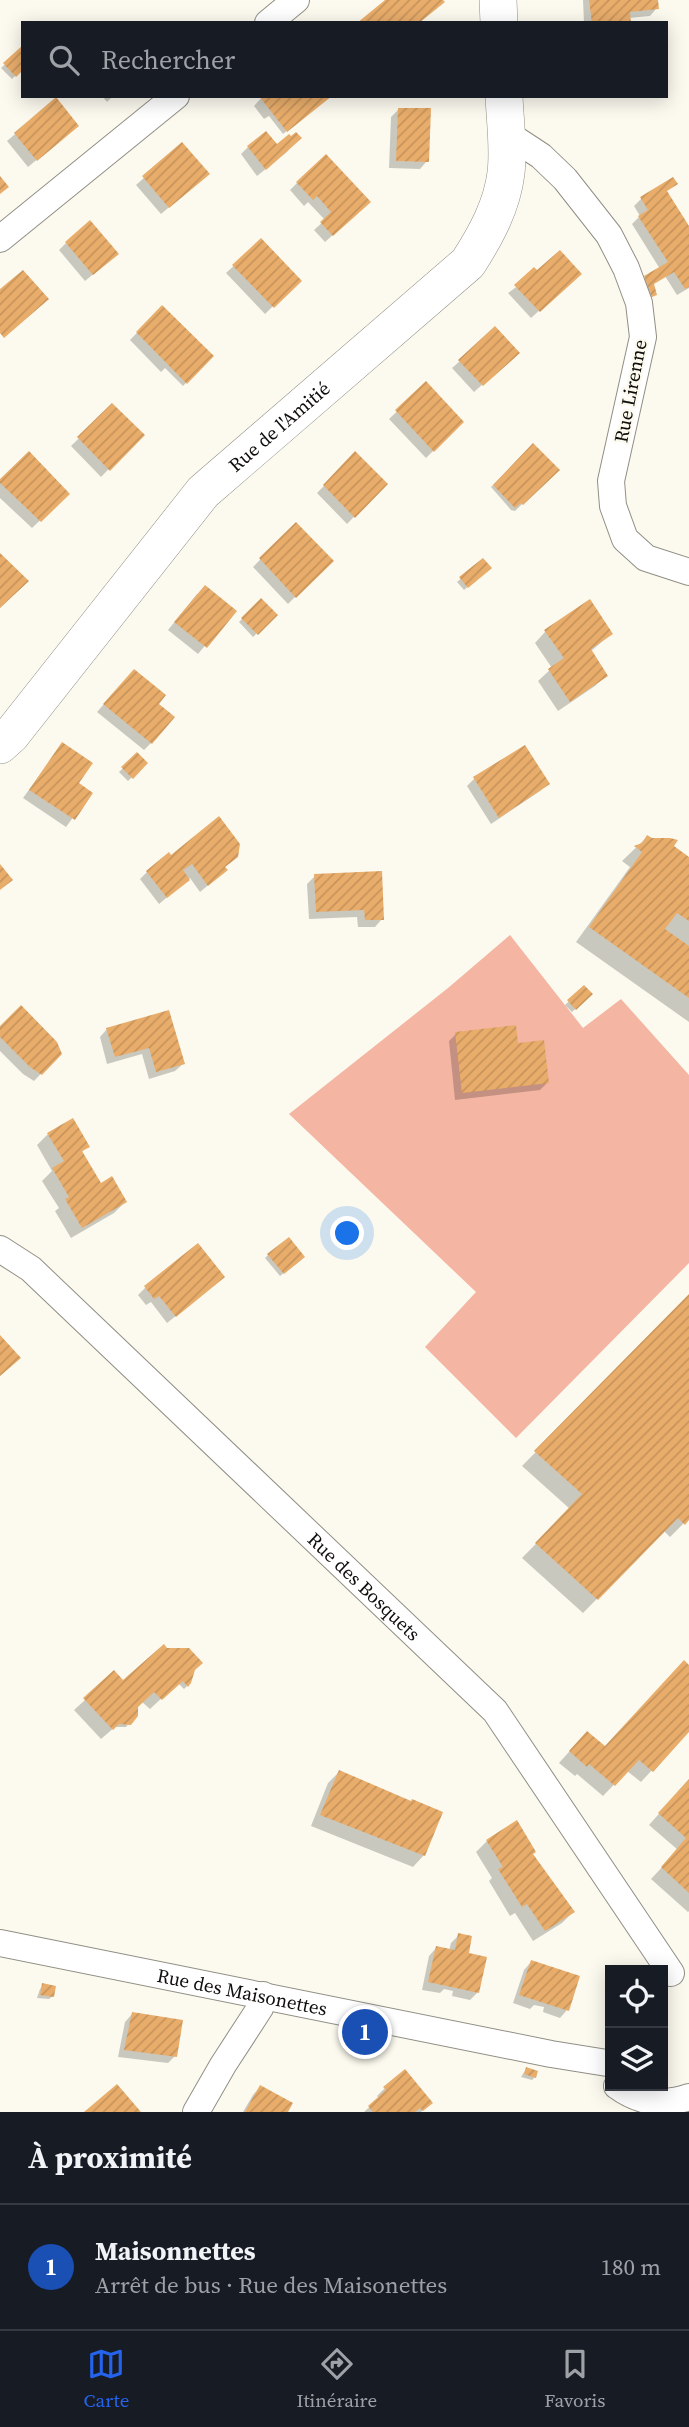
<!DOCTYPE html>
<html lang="fr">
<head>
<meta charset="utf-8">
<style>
	body { margin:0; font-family:"Source Serif 4",serif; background:#20242c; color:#f1f3f6 }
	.controls { position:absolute; right:21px; bottom:21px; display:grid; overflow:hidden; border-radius:0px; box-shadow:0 4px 18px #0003 }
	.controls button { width:63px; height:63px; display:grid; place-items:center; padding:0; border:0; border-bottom:2px solid #363941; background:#171b24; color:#f1f3f6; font:35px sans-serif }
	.you { position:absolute; left:348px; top:1234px; width:24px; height:24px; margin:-18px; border:5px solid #fff; border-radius:50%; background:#1a73e8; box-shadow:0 0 0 10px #1a73e833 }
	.badge { display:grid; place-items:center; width:46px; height:46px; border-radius:50%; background:#2563eb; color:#fff; font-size:23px; font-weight:700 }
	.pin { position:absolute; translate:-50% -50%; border:4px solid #fff; box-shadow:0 2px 7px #0006 }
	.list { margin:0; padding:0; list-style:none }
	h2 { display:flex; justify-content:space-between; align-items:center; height:91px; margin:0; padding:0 28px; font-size:30px }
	h2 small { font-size:23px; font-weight:400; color:#9ea1a6 }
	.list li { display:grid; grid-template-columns:46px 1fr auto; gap:21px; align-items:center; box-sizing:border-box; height:126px; padding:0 28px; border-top:2px solid #363941 }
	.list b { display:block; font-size:26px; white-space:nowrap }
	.list p { margin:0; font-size:23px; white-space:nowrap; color:#9ea1a6 }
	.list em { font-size:23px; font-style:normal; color:#9ea1a6 }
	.icon { flex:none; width:38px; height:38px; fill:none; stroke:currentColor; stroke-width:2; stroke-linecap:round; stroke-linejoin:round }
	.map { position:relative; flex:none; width:689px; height:2112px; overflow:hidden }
	.search { position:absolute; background:#171b24; box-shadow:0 4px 18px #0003; left:21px; right:21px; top:21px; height:77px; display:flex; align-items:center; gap:18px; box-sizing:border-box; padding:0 24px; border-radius:0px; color:#9ea1a6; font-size:26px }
	.sheet { height:217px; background:#171b24 }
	nav { display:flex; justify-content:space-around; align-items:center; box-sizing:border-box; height:98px; border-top:2px solid #363941; background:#171b24; font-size:19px; color:#9ea1a6 }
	nav a { display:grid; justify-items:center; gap:4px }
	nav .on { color:#2563eb }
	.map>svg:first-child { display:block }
	.green { fill:#f4b5a3 }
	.shadow { fill:#0003 }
	.building { fill:url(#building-hatch) }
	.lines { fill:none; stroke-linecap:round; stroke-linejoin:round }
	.street-casing { stroke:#918f85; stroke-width:28 }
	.secondary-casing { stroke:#918f85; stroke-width:38 }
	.street { stroke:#fff; stroke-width:26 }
	.secondary { stroke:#fff; stroke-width:37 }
	.labels { text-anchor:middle; stroke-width:5; stroke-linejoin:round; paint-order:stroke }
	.street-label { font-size:19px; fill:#0f0e0b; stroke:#fcfaef }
</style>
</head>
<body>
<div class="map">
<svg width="689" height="2112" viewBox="0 0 689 2112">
	<defs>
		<pattern id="building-hatch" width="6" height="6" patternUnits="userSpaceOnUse" patternTransform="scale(1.75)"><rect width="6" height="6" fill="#e9ad6b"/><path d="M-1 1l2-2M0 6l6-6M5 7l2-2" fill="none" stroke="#c7945b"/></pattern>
	</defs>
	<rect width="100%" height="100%" fill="#fcfaef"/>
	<path class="green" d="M510,935L583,1028L621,999L689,1075V1263L516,1438L425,1347L476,1292L289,1114L448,988Z"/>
	<path class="shadow" d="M583,0H657V8L650,16L629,18L630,23H584Z
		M23,48V68L12,79L1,68Z
		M102,96H113L107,102Z
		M263,96L328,97L283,134L269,116L264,119L254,106Z
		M55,100L69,133L28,167L7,141Z
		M398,110L427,161L420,169L389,168L391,117Z
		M294,143L287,152L257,176L241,154L248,147Z
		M182,144L200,181L161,214L136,185Z
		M297,183L362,209L325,242L314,230L325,220L308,202L304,206L290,190Z
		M665,192L689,229V288L677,295L665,276L652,284L655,295L648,299L642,281L660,269L632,224L640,216L634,206L641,199Z
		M261,241L299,281L265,314L226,273Z
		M66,243L109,261L85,281L59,250Z
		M537,272L572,281L531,318L508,293Z
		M162,307L212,356L183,386L165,368L161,372L130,340Z
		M510,360L474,392L452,368L460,361Z
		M426,384L462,422L426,458L389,419Z
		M112,406L142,435L101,477L71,446Z
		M533,445L557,470L515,511L511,510L491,487Z
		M355,454L386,484L347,524L317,493Z
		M0,481L68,494L32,528L0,498Z
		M295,524L331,561L288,604L253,567Z
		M483,560L487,571L464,590L457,582Z
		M197,594L234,611L198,654L168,630Z
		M261,600L276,615L253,637L239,622Z
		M545,632L611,634L590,652L606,675L595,686L558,711L538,681L552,668L535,643Z
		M126,679L157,704L151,743L144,750L97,712Z
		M62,744L77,783L91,793L66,827L23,798Z
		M137,755L146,764L128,781L119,772Z
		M475,778L548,784L540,791L491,824L467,786Z
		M647,837L671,847L689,859V1022L576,942L630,867L622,861Z
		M237,856L224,868L218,877L200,892L190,878L159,904L140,879L147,872L171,858Z
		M315,876L382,919L375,927H358L357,917L309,919L307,884Z
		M584,987L591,994L572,1012L565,1005Z
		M168,1013L183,1064L175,1071L149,1079L142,1054L107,1064L100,1037L107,1029Z
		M0,1028L60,1054L34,1081L23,1074L0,1051Z
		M456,1034L516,1045L547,1083L540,1090L455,1100L449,1041Z
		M48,1134L87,1147L81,1153L100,1186L125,1202L114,1213L71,1238L55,1211L59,1208L42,1181L52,1171L37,1145Z
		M268,1255L300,1261L280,1276L265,1258Z
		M216,1284L167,1323L151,1302L146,1305L138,1295L145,1288Z
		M689,1297V1518L670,1537L664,1531L583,1613L522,1558L570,1509L522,1466Z
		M167,1650L194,1669L187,1686L184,1689L178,1683L150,1709L142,1702L136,1708V1715L126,1727H115L101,1739L74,1710L85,1700L123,1682Z
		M689,1667V1730L641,1782L627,1771L603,1796L577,1774L575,1776L559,1763L576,1744L604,1748Z
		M339,1772L367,1786L441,1813L424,1855L413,1867L311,1826L328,1783Z
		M689,1780V1911L688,1912L651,1879L678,1850L649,1825Z
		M487,1841L531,1854L573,1912L562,1923L533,1941L515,1913L510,1916L489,1881L492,1878L476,1852Z
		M459,1935L467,1954L478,1992L470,2000L452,1996L453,1991L444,1989L440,1993L422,1990L429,1956L436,1948L449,1951L451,1943Z
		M531,1962L567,2010L560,2018L543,2012L544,2007L534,2005L530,2009L513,2003L524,1970Z
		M43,1985L53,1996L49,1999L37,1998L40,1989Z
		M132,2014L175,2056L168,2063L118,2057L125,2022Z
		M526,2069L535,2077L532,2080L521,2077Z
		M260,2087L286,2112H243L253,2095Z
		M385,2088L430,2103L421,2112H364L379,2098L377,2096Z"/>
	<path class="building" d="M385,0H443L445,2L419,23H357Z
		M589,0H658L659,9L630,12L631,23H592Z
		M23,45V70L16,77L3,63Z
		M259,96H332L287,132Z
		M56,97L79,126L37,161L14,133Z
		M398,108H431L429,162L396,161Z
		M266,131L277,144L289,134L291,136L296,132L302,138L266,170L247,146Z
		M182,142L210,174L169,208L142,176Z
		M326,154L371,202L333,236L320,222L331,212L317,196L313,200L296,182Z
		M0,176L9,187L0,194Z
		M673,177L678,184L667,191L689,226V287L685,289L674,272L654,284L657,295L652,297L644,276L668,262L638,216L648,210L640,197Z
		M90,220L119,254L93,275L65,242Z
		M261,238L302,281L274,308L232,265Z
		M560,250L582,274L540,312L514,285L534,267L537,270Z
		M23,270L49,299L4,338L0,333V289Z
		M162,305L214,356L187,384L136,332Z
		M495,326L520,353L483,386L458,360Z
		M426,381L464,422L434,452L395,410Z
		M112,403L145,435L110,471L77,437Z
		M533,443L560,470L523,505L521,503L515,508L493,485Z
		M29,451L70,494L41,522L0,483V479Z
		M355,451L388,484L355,518L323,485Z
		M296,522L334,561L296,598L259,558Z
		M0,553L29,581L0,608Z
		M483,558L492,568L468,588L459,577Z
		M205,585L237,611L207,648L174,622Z
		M261,598L278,615L258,635L241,618Z
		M590,599L613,634L591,649L608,676L570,702L548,669L564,658L544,630Z
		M134,669L166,695L159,704L175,717L152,744L103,704Z
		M62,742L93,763L79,783L93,793L75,820L29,790Z
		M525,745L550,784L499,818L473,777Z
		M137,752L148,763L133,779L121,767Z
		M219,816L240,844L238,857L225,867L228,870L208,886L192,864L183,870L190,880L167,898L146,871L169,852L171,855Z
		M647,835L652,838H670L678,840L674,846L689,857V921L677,913L665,929L689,946V998L589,927L642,852L634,846L642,843Z
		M0,864L13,880L0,890Z
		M382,871L384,920H365L364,910L316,912L314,874Z
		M584,985L593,994L576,1010L567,1000Z
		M21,1005L57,1042L62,1054L42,1075L30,1067L0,1037V1026Z
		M169,1010L185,1064L156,1072L149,1048L115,1057L106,1028Z
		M516,1025L518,1043L544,1040L549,1083L462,1093L455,1032Z
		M73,1118L90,1147L82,1151L101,1183L112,1176L127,1202L82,1228L65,1199L69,1197L52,1168L64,1161L47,1133Z
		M289,1237L305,1257L284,1274L267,1254Z
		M198,1243L225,1277L176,1317L159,1296L154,1299L144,1286Z
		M689,1294V1520L685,1525L678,1518L598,1600L535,1543L582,1494L534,1451Z
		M0,1335L21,1358L0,1376Z
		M164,1644L167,1648H189L203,1663L195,1670L191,1683L188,1687L183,1681L162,1700L154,1692L138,1707V1716L131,1725L119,1724L113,1730L83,1698L114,1670L123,1680Z
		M684,1660L689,1665V1732L653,1772L639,1760L615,1786L589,1764L587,1767L569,1751L587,1731L605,1746Z
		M339,1770L411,1801L412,1799L443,1812L425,1856L320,1815Z
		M689,1779V1893L661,1867L686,1838L658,1813Z
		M517,1820L536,1852L533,1854L575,1912L545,1931L527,1904L522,1907L498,1869L503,1867L486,1840Z
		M458,1933L472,1936L469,1953L487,1957L479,1993L428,1982L436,1946L455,1950Z
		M531,1960L580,1976L569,2011L519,1995Z
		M42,1983L56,1986L54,1997L40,1995Z
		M132,2012L183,2020L177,2057L124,2050Z
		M526,2067L538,2071L536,2078L524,2074Z
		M405,2069L433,2103L423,2111L420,2108L415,2112H373L368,2106L386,2090L383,2087Z
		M117,2084L141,2112H84Z
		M260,2085L293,2103L288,2112H245Z"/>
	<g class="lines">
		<defs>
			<g id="street">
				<path d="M268,23L296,0"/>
				<path d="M506,133L541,156L565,179L609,235L626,268L639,303L643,337L611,481L613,506L625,539L646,558L689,572"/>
				<path d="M0,239L176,96"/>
				<path id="s1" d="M0,1249L31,1269L495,1711L671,1973"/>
				<path id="s2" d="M0,1943L551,2054L607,2063"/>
				<path d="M617,2086C639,2102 663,2106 689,2097"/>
				<path d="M196,2112L223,2065L260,2008L263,1995"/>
			</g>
			<g id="secondary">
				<path d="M498,0L499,23"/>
				<path id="s3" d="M0,745L11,735L203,492L468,263C486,235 502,206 506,173C509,148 505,121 504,96"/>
			</g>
		</defs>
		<use href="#street" class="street-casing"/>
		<use href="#secondary" class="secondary-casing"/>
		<use href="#street" class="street"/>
		<use href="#secondary" class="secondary"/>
	</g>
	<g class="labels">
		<g class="street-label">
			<text transform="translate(630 391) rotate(-79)" y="7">Rue Lirenne</text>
			<text dy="7" stroke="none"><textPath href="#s3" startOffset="425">Rue de l'Amitié</textPath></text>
			<text dy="7" stroke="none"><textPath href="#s1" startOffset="497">Rue des Bosquets</textPath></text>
			<text dy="7" stroke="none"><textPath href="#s2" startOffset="247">Rue des Maisonettes</textPath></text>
		</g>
	</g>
</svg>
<div class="controls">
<button><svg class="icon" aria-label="locate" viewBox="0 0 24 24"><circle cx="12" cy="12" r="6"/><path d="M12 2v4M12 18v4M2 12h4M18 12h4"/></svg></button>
<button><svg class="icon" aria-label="layers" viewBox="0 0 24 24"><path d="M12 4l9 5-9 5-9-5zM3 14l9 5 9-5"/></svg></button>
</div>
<div class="you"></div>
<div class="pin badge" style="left:365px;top:2032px;background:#1a4fb4">1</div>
<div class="search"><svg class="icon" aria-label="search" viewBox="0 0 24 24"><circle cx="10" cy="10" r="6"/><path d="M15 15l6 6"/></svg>Rechercher</div>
</div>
<section class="sheet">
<h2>À proximité<small></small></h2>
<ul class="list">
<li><span class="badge" style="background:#1a4fb4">1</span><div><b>Maisonnettes</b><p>Arrêt de bus · Rue des Maisonettes</p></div><em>180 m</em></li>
</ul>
</section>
<nav>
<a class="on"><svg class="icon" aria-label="map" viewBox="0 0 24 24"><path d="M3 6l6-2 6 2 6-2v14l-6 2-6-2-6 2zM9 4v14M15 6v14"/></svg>Carte</a>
<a><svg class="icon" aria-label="directions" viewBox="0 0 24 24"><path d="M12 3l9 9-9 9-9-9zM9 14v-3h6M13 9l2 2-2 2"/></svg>Itinéraire</a>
<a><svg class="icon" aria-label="saved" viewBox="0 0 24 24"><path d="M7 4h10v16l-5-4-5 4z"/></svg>Favoris</a>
</nav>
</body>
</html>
